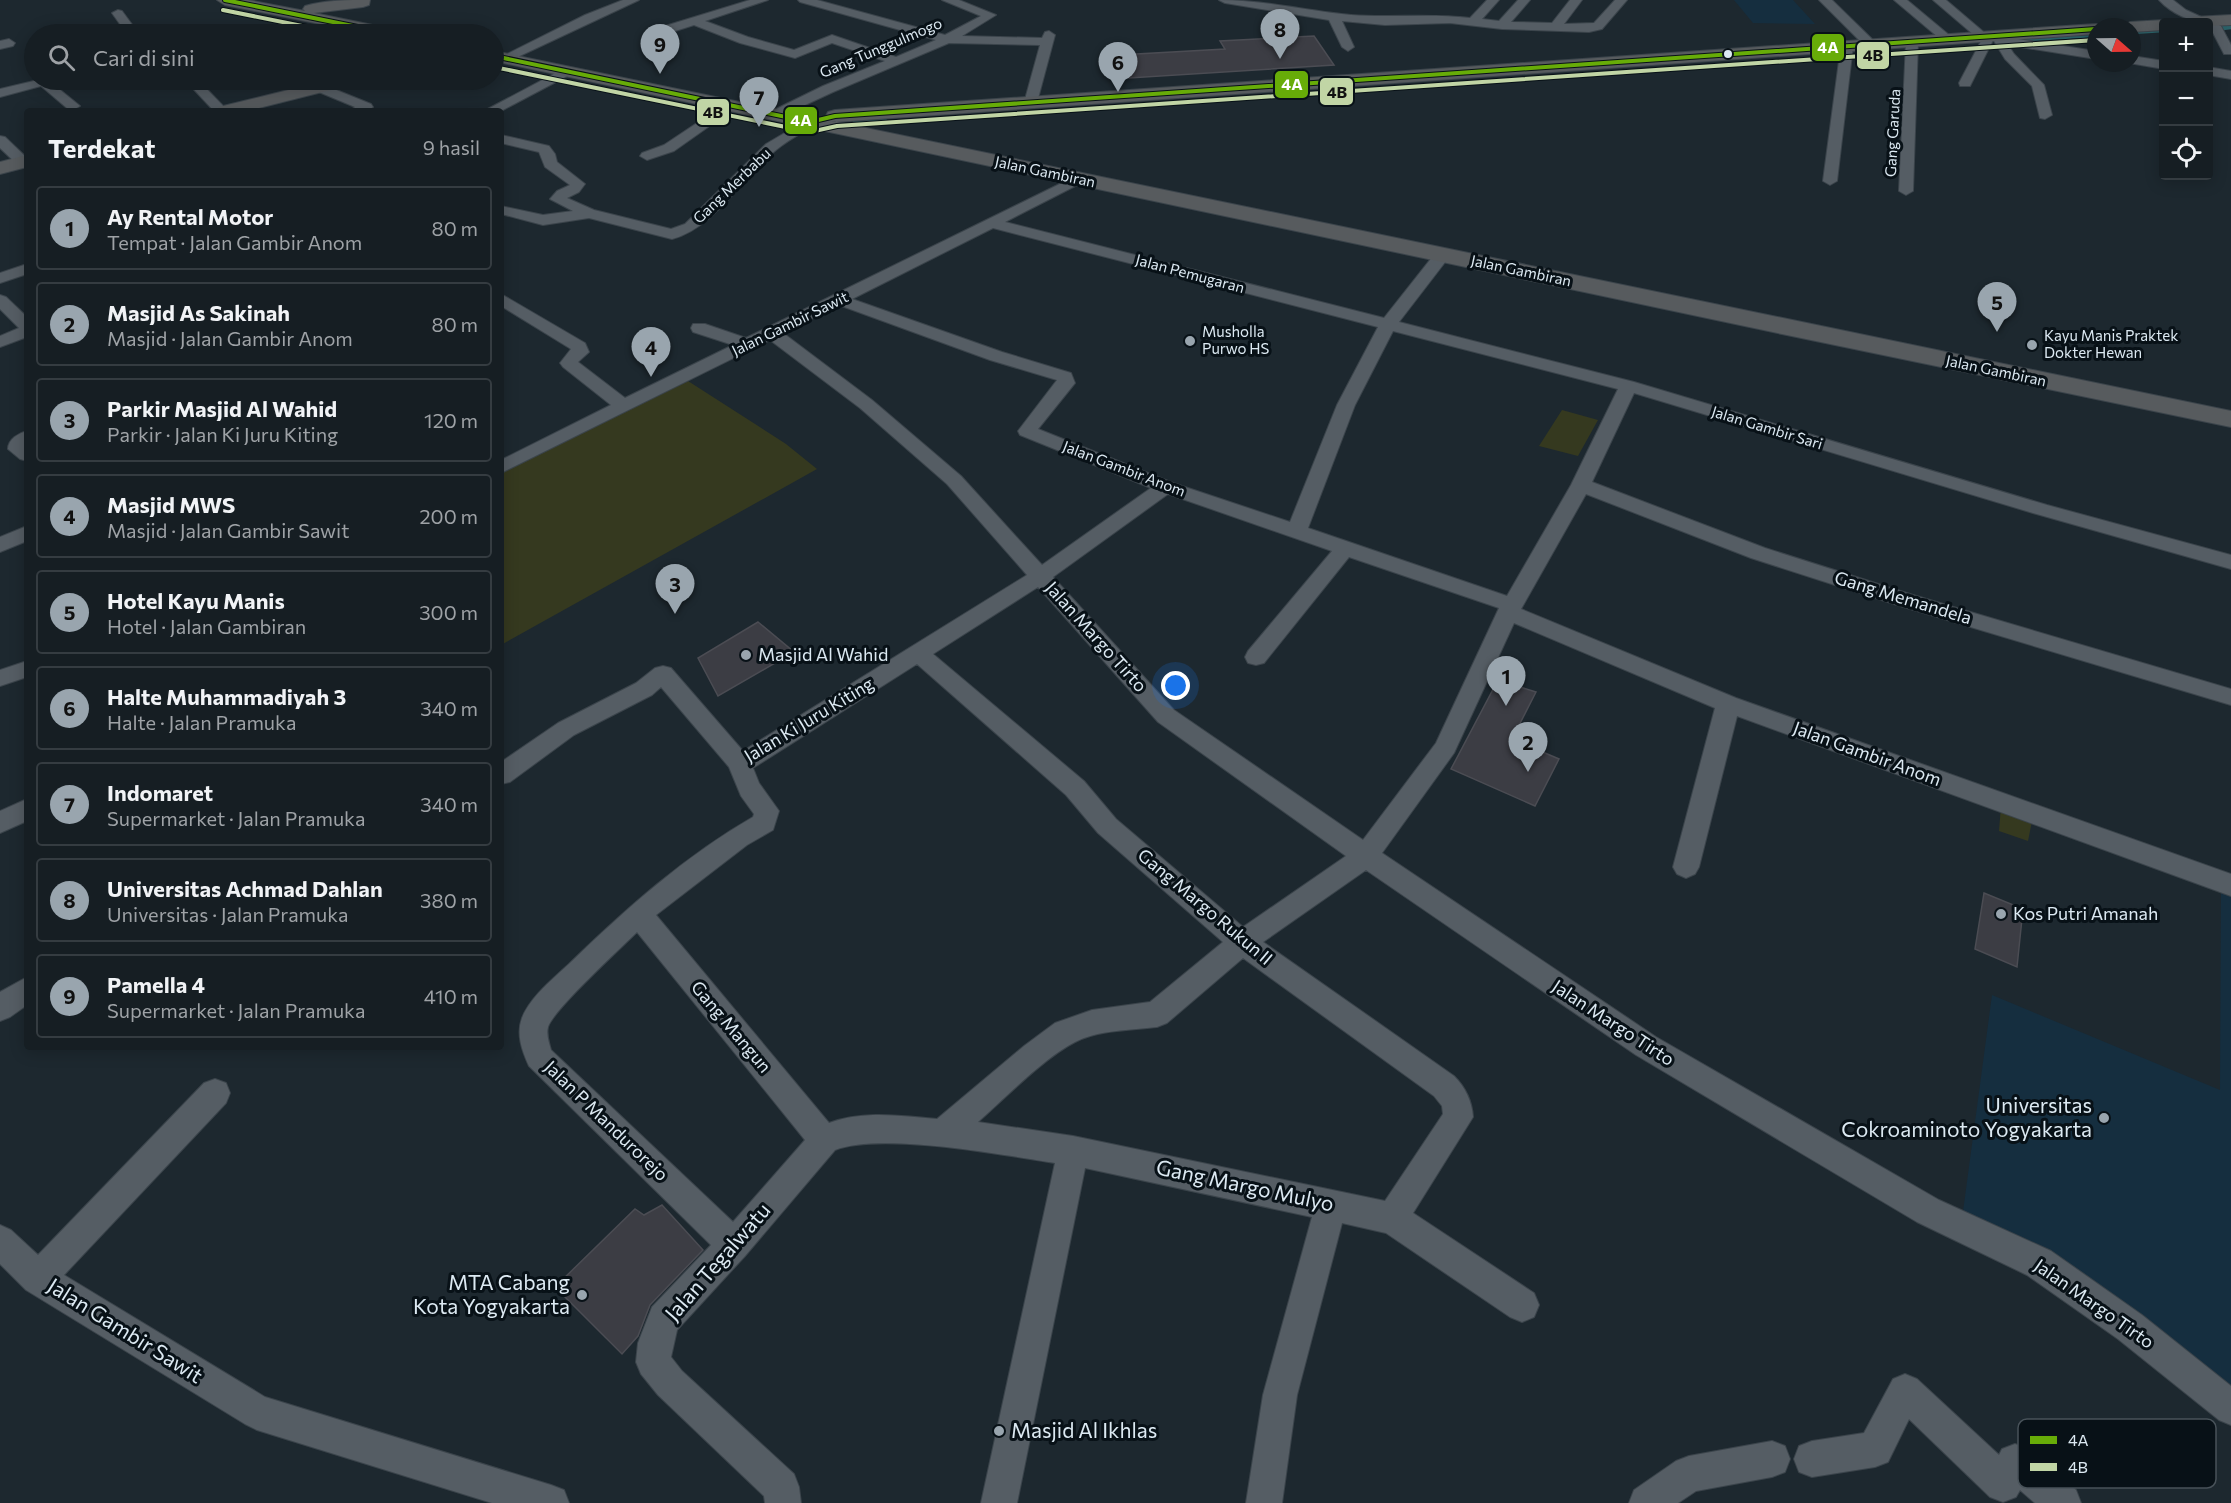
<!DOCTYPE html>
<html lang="id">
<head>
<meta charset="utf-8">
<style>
	body { margin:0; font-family:Commissioner,sans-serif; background:#1f272b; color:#f1f3f6 }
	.controls { position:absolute; right:18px; top:18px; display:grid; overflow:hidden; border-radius:6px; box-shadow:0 3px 15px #0003 }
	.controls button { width:54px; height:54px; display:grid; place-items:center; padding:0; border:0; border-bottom:2px solid #353c41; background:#161e23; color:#f1f3f6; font:30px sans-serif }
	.compass { position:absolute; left:2087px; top:18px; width:54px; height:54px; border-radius:50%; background:#161e23; box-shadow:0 3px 15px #0003; rotate:110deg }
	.you { position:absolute; left:1176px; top:686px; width:21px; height:21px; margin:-15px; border:4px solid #fff; border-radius:50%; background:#1a73e8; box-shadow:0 0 0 9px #1a73e833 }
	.badge { display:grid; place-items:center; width:39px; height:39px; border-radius:50%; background:#99a5ae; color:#111; font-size:20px; font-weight:700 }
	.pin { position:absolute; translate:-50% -50px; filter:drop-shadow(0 2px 3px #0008) }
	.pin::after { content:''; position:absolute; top:32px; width:21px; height:18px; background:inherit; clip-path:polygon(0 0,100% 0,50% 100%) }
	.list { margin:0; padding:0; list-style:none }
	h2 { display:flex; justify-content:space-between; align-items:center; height:78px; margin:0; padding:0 24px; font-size:26px }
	h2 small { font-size:20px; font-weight:400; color:#9ea2a6 }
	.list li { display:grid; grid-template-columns:39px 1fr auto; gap:18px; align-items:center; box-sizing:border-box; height:84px; margin:0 12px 12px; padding:0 12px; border:2px solid #353c41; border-radius:6px }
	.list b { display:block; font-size:22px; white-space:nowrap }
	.list p { margin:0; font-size:20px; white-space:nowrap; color:#9ea2a6 }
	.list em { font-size:20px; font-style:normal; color:#9ea2a6 }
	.icon { flex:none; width:33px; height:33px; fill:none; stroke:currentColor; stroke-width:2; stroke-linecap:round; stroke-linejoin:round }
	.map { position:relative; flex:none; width:2231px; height:1503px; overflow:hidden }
	.search { position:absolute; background:#161e23; box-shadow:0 3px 15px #0003; left:24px; top:24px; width:480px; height:66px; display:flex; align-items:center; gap:15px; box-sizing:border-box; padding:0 21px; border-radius:33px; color:#9ea2a6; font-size:22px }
	.panel { position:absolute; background:#161e23; box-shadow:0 3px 15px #0003; left:24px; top:108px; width:480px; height:942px; border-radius:6px }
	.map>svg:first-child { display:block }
	.built { fill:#152e3f }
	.green { fill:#35391f }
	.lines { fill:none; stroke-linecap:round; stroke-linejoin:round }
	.stream { stroke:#2a6067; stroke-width:4.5 }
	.building { fill:#3c3d44; stroke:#4b4c53; stroke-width:1.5 }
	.street-casing { stroke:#3b444b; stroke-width:2 }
	.secondary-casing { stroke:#3b444b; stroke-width:2 }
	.street { fill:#555d64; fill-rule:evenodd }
	.secondary { fill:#575b5e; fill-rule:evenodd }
	.bus-1-casing { stroke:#081117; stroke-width:6 }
	.bus-2-casing { stroke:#081117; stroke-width:6 }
	.bus-1 { stroke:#67ac08; stroke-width:4 }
	.bus-2 { stroke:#c1d5a5; stroke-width:4 }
	.bus-dot { fill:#dce9f2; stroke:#081117; stroke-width:2 }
	.poi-dot { fill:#99a5ae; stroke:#081117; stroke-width:2 }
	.labels { text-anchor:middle; stroke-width:6; stroke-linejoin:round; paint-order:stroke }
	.far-street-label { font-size:15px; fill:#dce9f2; stroke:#081117 }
	.far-poi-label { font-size:15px; fill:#dce9f2; stroke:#081117; text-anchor:start }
	.street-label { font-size:18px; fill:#dce9f2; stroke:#081117 }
	.poi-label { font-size:18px; fill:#dce9f2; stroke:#081117; text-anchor:start }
	.near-poi-label { font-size:21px; fill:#dce9f2; stroke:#081117; text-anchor:end }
	.near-street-label { font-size:21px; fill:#dce9f2; stroke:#081117 }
	.key { fill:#081117; stroke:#485259; stroke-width:1.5 }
	.key-label { font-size:16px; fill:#dce9f2 }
	.line-badge { stroke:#081117; stroke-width:2 }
	.badge-label { font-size:16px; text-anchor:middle; font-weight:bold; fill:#fff }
	.pale-badge-label { font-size:16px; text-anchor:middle; font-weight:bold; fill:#111 }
</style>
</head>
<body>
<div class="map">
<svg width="2231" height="1503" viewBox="0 0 2231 1503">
	<rect width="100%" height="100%" fill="#1d282f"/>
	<path class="built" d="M1734,0H1793L1815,24L1753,23Z
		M2221,885L2231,889V1399L1962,1219L1992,995L2220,1090Z"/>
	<path class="green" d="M688,381L786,444L817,469L501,645V470Z
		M1562,410L1598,420L1578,456L1539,446Z
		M2001,806L2033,816L2028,841L1999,831Z"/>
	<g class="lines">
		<path class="stream" d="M2223,28L2231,27
			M2132,32L2164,30
			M2009,40L2096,35
			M855,121L885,118"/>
	</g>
	<path class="building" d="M1314,36L1334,65L1129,78L1119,55L1225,49L1220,41Z
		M758,622L794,652L718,696L698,658Z
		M1498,680L1536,692L1512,739L1559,759L1535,806L1451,769Z
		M1984,893L2023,909L2017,967L1975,949Z
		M662,1205L703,1250L650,1305L638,1336L622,1354L555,1287L635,1209L644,1215Z"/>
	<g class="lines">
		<defs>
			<path id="street" d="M623,0H639L509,61H501L499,58L585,15Z
				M750,0H768L705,21L748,37L794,50L832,35L896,57L936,40L800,2L798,0H817L945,35L981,16L942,0H959L996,15L962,36L1042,38L1045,32L1049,31L1055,35L1036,106L1031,107L1024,103L1040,45L949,43L833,92L775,119L768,115L770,112L823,86L885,61L832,43L795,58L740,43L694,25L669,33L663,29L665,26Z
				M1219,0C1264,0 1307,11 1351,15C1391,18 1431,13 1470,18L1487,0H1499L1482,19L1499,21L1518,0H1530L1511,22L1552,23L1570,0H1582L1564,24L1594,23L1615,0H1627L1602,29L1589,32L1502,29L1450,23L1385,25L1342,21L1354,47L1348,51L1342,47L1329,20L1225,3Z
				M1819,0H1832L1875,42V48H1867Z
				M1894,0H1907L1955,40L1953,43H1945Z
				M1933,0H1946L1993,40L1970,86H1960L1959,83L1981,41Z
				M2159,0H2173L2186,10L2221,26L2231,45V54H2224L2212,31L2208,30V22C2190,22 2172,14 2159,0Z
				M118,10L122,11L139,34H127L112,13Z
				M1997,32L2004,37L2096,51V59L2008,45L2014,54L2044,85L2052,115L2045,119L2040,118L2032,86L2005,59L1991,36Z
				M1912,38L1918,42L1913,191L1906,195L1899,191L1906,42Z
				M9,39L15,43L13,46L0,49V41Z
				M1847,42L1853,46L1837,181L1830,185L1823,181L1841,46Z
				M2132,56L2164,61V69L2129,63H2132Z
				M567,67L571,68L573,71L571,74L501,111H484Z
				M2208,67L2231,71V79L2208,75Z
				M38,80H48L80,106L73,110L68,109L41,86L0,97V89Z
				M185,80H198L228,111H214Z
				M319,83L371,104L373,107L368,111H350L355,107L314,90L313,87L314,84Z
				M730,101L737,105L735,108L674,151L647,160L640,156L642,153L664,145Z
				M810,118L817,122L815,125C802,133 788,140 776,150C743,177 714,228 672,239L589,218L543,225L501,214V206L543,215L573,211L550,199L557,191L570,185L545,167L539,152L501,143V135L549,146L555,154L557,162L585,184L579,192L567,198L594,210L671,229L685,224L766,144Z
				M0,136L5,137L27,158V165H18L0,148Z
				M1078,175L1085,179L1083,182L1005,222L1384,318L1437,251H1449L1451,254L1449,257L1399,322L1634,382L2047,505L2231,555V569L2033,513L1634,393L1592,482L1765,548L1913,595L2231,689V705L1897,605L1751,558L1586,494L1521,609L1736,698L2231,874V896L1737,716L1699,867L1695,874L1686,878L1677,874L1673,867L1715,708L1514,623L1454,753L1382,853L1656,1037L1939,1200L2051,1251L2142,1315L2231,1386V1425L2219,1420L2118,1339L2027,1275L1917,1222L1636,1055L1366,870L1263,942L1454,1076C1465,1087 1472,1101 1473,1117L1413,1213L1534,1293L1539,1305L1534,1317L1522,1322L1510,1317L1386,1233L1342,1223L1297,1395L1282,1503H1246L1263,1395L1312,1217L1085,1168L1017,1503H981L1055,1163C1003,1155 881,1132 835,1150L745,1256L677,1330L671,1357L682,1371L794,1474L799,1487L801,1503H765L764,1496L658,1395L641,1374L636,1362L638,1343L652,1307L711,1245L529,1066C522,1051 516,1034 522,1018C530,997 554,978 570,963C626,909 685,856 753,817L754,814L741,796L729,767L661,687L652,695L574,735L510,782L501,784V762L558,723L636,683L655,668L663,666L671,668L743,751L1027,575L947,484L860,408L770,340L501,473V460L611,405L563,367L560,363L571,349L501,306V294L585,343L589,352L578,362L625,398L733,345L693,332L691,328L693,324H705L746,338ZM993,228L1378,327L1337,405L1290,522L1173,483L1038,429L1075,383L1071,373L1002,352L852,299ZM839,305L990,360L1057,380L1018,431L1020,435L1151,488L1042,565L961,476L872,400L783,333ZM1393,331L1618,389L1571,485L1507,596L1308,528L1355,405ZM1168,494L1332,551L1248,651L1245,657L1248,663L1256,665L1264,663L1349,557L1499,608L1436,743L1363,840L1174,710L1053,577ZM1038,587L1158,722L1346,856L1243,927L1116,819L1084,781L933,654ZM917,664L1066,795L1098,833L1223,942L1150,1002L1092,1010L1055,1023L1024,1046L937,1119C902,1116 863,1110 829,1123L656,915L747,845L773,830L779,811L759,783L753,768ZM637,932L805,1140L733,1222L551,1050C549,1042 546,1035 548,1027C553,1010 621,948 637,932ZM1243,958L1434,1096L1442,1106L1443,1114L1385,1201L1073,1136L978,1122C1004,1099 1045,1057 1075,1042C1098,1030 1131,1030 1157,1027L1167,1023Z
				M27,264V274L0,283V273Z
				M0,295L6,297L27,317V337L0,347V336L19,328L0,309Z
				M27,431V461L20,459L8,449C8,439 19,433 27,431Z
				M27,526V541L0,552V537Z
				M27,661V677L0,686V670Z
				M27,799V821L0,833V811Z
				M27,977V1005L10,1017L0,1021V992Z
				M215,1079L226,1083L230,1093L226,1103L64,1275L265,1397L551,1485L564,1490L569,1503H492L257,1430L245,1424L26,1290L0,1264V1225L11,1230L38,1255L204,1083Z
				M1905,1374L1917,1379L1999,1455L2002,1449L2015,1444L2028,1449L2076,1490L2081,1503H2035L2020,1490L2016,1497L2003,1502L1990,1497L1909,1419L1888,1462L1875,1467L1812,1477L1799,1472L1794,1459L1799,1446L1812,1441L1864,1433L1893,1379Z
				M1772,1441L1785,1446L1790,1459L1785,1472L1772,1477L1696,1491L1678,1503H1629L1634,1490L1676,1461L1689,1456Z"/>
			<path id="secondary" d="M217,0H248L305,11L303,9L305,6C326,0 348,0 370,0L369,5L363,7L314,13L392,29L400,34H370L225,5Z
				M2231,15V25L2208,26V22H2185L2193,17Z
				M2164,20L2170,22H2164V30L2132,32V27H2122L2130,22Z
				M2096,24L2103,27H2096V34L835,122L828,120L826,116L828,112L835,110Z
				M494,51L2231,411V427L1782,334L494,61Z
				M329,80H357L354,84L247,111H216L219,107Z
				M27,155V167L0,174V162Z"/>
		</defs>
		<use href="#street" class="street-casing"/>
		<use href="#secondary" class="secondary-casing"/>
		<use href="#street" class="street"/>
		<use href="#secondary" class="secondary"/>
		<defs>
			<path id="bus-1" d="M225,0L392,34
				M494,56L810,122L835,116L2096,29"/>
			<path id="bus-2" d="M223,10L342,34
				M494,67L810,132L837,126L2096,40"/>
		</defs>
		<use href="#bus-1" class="bus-1-casing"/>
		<use href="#bus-2" class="bus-2-casing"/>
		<use href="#bus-1" class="bus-1"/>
		<use href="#bus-2" class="bus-2"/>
	</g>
	<circle class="bus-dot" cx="1728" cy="54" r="5"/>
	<g class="poi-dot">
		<circle cx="1190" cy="341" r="6"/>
		<circle cx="2032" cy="345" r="6"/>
		<circle cx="746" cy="655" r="6"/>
		<circle cx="2001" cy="914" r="6"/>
		<circle cx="2104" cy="1118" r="6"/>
		<circle cx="582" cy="1295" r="6"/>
		<circle cx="999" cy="1431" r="6"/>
	</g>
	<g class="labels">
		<g class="far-street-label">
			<text transform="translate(881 48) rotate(-23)" y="5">Gang Tunggulmogo</text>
			<text transform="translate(1893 133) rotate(-87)" y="5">Gang Garuda</text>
			<text transform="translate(1045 172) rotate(12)" y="5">Jalan Gambiran</text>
			<text transform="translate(732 186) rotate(-44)" y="5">Gang Merbabu</text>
			<text transform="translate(1521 271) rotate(12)" y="5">Jalan Gambiran</text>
			<text transform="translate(1190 274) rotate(15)" y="5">Jalan Pemugaran</text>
			<text transform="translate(790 324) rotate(-26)" y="5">Jalan Gambir Sawit</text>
			<text transform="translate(1996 371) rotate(12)" y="5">Jalan Gambiran</text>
			<text transform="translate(1767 428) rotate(17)" y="5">Jalan Gambir Sari</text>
			<text transform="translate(1124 469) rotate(21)" y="5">Jalan Gambir Anom</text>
		</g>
		<g class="far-poi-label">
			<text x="1202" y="337">Musholla<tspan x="1202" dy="17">Purwo HS</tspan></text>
			<text x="2044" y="341">Kayu Manis Praktek<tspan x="2044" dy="17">Dokter Hewan</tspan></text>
		</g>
		<g class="street-label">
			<text transform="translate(1903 598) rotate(17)" y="6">Gang Memandela</text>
			<text transform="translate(1096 637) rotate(48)" y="6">Jalan Margo Tirto</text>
			<text transform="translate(809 720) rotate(-31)" y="6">Jalan Ki Juru Kiting</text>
			<text transform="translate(1867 754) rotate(20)" y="6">Jalan Gambir Anom</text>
			<text transform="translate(1205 907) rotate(40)" y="6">Gang Margo Rukun II</text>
			<text transform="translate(1613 1023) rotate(33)" y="6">Jalan Margo Tirto</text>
			<text transform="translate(731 1027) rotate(50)" y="6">Gang Mangun</text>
			<text transform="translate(606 1121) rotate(44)" y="6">Jalan P Mandurorejo</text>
			<text transform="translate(2094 1304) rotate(35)" y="6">Jalan Margo Tirto</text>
		</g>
		<g class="poi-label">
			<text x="758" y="661">Masjid Al Wahid</text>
			<text x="2013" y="920">Kos Putri Amanah</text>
		</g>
		<g class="near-poi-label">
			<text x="2092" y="1113">Universitas<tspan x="2092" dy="24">Cokroaminoto Yogyakarta</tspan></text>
			<text x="570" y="1290">MTA Cabang<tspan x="570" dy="24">Kota Yogyakarta</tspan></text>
			<text x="1011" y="1438" text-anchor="start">Masjid Al Ikhlas</text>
		</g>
		<g class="near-street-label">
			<text transform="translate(1245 1186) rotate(12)" y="7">Gang Margo Mulyo</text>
			<text transform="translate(718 1262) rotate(-49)" y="7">Jalan Tegalwatu</text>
			<text transform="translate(125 1331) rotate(32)" y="7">Jalan Gambir Sawit</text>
		</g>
	</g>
	<rect x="2018" y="1419" width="198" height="69" rx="9" class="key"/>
	<rect x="2030" y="1436" width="27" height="8" fill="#67ac08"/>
	<rect x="2030" y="1463" width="27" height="8" fill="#c1d5a5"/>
	<g class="key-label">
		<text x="2068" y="1446">4A</text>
		<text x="2068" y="1473">4B</text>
	</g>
	<g class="line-badge">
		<rect x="1811" y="33" width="34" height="29" rx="6" fill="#67ac08"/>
		<rect x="1856" y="41" width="34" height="29" rx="6" fill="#c1d5a5"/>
		<rect x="1274" y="70" width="35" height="29" rx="6" fill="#67ac08"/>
		<rect x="1319" y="77" width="35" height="29" rx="6" fill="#c1d5a5"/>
		<rect x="696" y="98" width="34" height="28" rx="6" fill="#c1d5a5"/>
		<rect x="784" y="106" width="34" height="29" rx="6" fill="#67ac08"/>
	</g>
	<g class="badge-label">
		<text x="1828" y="53">4A</text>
		<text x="1292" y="90">4A</text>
		<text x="801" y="126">4A</text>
	</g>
	<g class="pale-badge-label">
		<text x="1873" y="61">4B</text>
		<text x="1337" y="98">4B</text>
		<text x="713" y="118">4B</text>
	</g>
</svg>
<div class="controls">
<button>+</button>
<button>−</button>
<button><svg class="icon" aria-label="locate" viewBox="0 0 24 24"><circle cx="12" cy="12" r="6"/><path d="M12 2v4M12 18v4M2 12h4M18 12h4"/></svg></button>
</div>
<svg class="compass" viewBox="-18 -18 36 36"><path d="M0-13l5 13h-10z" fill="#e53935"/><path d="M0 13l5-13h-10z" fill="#9ea2a6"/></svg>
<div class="you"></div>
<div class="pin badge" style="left:1506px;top:706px">1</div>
<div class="pin badge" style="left:1528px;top:772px">2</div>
<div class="pin badge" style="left:675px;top:614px">3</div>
<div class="pin badge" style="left:651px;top:377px">4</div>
<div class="pin badge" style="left:1997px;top:332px">5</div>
<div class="pin badge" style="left:1118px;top:92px">6</div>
<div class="pin badge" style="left:759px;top:127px">7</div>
<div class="pin badge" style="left:1280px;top:59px">8</div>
<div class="pin badge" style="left:660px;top:74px">9</div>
<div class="search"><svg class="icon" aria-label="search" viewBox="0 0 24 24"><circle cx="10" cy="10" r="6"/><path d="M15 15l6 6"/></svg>Cari di sini</div>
<section class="panel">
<h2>Terdekat<small>9 hasil</small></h2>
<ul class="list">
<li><span class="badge">1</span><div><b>Ay Rental Motor</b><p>Tempat · Jalan Gambir Anom</p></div><em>80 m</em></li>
<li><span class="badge">2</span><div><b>Masjid As Sakinah</b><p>Masjid · Jalan Gambir Anom</p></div><em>80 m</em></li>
<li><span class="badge">3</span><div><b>Parkir Masjid Al Wahid</b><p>Parkir · Jalan Ki Juru Kiting</p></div><em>120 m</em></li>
<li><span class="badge">4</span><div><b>Masjid MWS</b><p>Masjid · Jalan Gambir Sawit</p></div><em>200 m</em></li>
<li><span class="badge">5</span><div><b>Hotel Kayu Manis</b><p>Hotel · Jalan Gambiran</p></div><em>300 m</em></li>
<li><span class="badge">6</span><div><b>Halte Muhammadiyah 3</b><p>Halte · Jalan Pramuka</p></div><em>340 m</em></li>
<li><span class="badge">7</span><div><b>Indomaret</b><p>Supermarket · Jalan Pramuka</p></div><em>340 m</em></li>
<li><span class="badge">8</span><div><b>Universitas Achmad Dahlan</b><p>Universitas · Jalan Pramuka</p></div><em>380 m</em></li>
<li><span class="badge">9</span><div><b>Pamella 4</b><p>Supermarket · Jalan Pramuka</p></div><em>410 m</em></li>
</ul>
</section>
</div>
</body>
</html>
